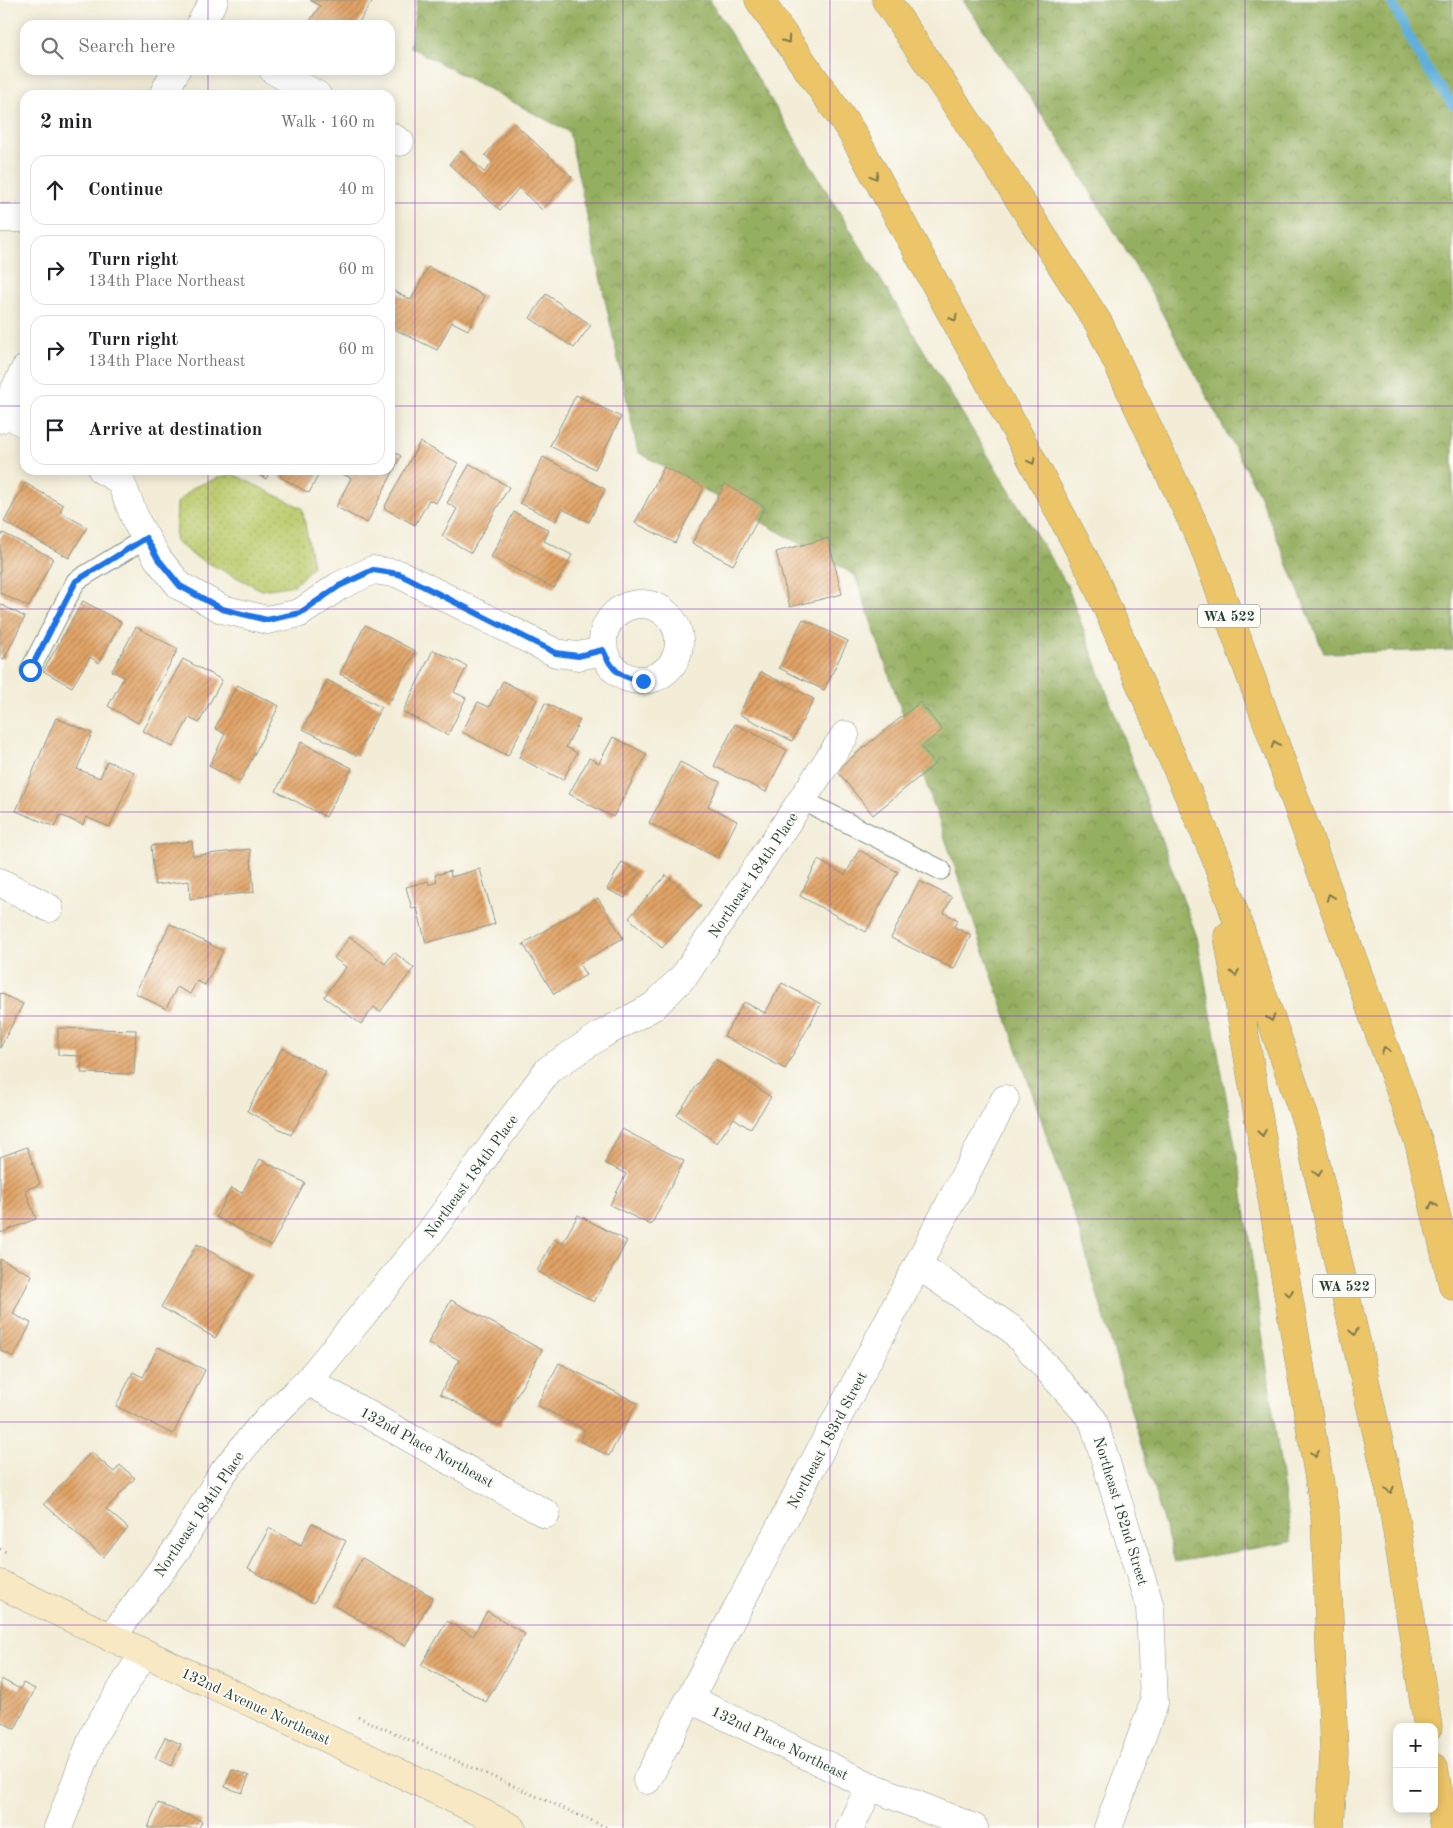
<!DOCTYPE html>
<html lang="en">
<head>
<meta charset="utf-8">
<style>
	body { margin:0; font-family:"Old Standard TT",serif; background:#f6f6f6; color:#202124 }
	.controls { position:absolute; right:15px; bottom:15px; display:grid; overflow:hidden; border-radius:10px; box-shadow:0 2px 12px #0003 }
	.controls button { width:45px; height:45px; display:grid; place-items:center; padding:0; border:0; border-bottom:1px solid #e0e0e0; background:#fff; color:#202124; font:25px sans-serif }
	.stop { position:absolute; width:15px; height:15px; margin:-11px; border:4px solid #1a73e8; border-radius:50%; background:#fff }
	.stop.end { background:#1a73e8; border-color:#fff; box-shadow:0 1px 5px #0008 }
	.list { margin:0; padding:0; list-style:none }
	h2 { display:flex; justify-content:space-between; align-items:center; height:65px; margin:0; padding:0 20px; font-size:21px }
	h2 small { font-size:16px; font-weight:400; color:#757577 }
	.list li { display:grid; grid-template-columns:32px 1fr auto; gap:15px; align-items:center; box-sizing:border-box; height:70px; margin:0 10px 10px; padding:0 10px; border:1px solid #e0e0e0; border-radius:15px }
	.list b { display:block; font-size:19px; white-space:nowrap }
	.list p { margin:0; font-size:16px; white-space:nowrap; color:#757577 }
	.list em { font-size:16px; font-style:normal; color:#757577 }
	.icon { flex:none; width:28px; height:28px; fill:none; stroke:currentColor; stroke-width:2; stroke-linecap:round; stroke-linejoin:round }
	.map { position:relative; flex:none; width:1453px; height:1828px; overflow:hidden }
	.search { position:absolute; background:#fff; box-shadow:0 2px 12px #0003; left:20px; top:20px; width:375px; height:55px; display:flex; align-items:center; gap:12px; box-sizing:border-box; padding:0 18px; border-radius:15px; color:#757577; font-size:19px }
	.panel { position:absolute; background:#fff; box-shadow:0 2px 12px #0003; left:20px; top:90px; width:375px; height:385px; border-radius:15px }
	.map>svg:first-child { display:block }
	.forest { fill:url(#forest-crowns); stroke:#5a764a }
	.park { fill:url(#park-dots); stroke:#6e8450 }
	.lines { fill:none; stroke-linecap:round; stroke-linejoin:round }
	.stream { stroke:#61b0db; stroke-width:10 }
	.building { fill:url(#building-hatch) }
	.lane-casing { stroke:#899586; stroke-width:21 }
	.street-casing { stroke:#899586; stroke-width:29 }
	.secondary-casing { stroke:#899586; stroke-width:29 }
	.highway-casing { stroke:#899586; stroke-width:29 }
	.path { stroke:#899586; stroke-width:3; stroke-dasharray:1 4; stroke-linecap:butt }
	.lane { stroke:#fff; stroke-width:19 }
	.street { stroke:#fff; stroke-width:28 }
	.secondary { stroke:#f8e8c3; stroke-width:28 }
	.highway { stroke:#edc569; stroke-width:28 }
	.oneway { stroke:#7c7a4c }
	.route { stroke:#1a73e8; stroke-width:6 }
	.grid { fill:none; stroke:#7b2cbf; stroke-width:1; stroke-opacity:0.55 }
	.labels { text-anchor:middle; stroke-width:4; stroke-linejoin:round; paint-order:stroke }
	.shield { fill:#fdfcf7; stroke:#62766e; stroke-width:1 }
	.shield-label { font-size:14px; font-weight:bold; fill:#1f3d34 }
	.street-label { font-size:15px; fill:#1f3d34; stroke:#fdfcf7 }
</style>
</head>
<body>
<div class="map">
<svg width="1453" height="1828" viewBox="0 0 1453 1828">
	<defs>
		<pattern id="forest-crowns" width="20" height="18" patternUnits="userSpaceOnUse" patternTransform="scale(1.25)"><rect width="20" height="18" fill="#95af60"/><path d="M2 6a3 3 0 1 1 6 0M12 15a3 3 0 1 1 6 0" fill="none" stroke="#799050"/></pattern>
		<pattern id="park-dots" width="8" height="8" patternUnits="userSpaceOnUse" patternTransform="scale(1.25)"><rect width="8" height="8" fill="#bccb6d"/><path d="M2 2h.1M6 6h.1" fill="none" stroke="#a1af5f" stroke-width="1.8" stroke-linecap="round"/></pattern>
		<pattern id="building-hatch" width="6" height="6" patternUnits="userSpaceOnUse" patternTransform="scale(1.25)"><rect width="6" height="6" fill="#e1a366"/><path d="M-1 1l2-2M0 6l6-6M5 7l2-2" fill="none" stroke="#b68655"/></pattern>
	</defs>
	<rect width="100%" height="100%" fill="#fdfcf7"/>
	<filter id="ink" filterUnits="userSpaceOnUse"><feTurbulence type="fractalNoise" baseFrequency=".02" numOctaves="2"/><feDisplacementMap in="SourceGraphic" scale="10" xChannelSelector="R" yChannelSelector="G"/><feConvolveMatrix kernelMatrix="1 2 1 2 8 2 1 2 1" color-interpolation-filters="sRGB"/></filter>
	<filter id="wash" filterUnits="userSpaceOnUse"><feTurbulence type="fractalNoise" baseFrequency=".0096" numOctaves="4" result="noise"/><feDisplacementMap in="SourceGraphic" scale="20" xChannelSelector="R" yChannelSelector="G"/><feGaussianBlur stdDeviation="1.12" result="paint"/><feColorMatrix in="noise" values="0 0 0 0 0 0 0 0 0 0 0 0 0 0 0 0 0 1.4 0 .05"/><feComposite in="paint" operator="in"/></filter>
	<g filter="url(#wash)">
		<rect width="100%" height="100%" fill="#f3edd8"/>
		<path class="forest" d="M417,0H710L1067,585L1197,937L1240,1173L1291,1542L1175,1562L1077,1224L855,575L638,452L569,132L410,47Z
			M963,0H1453V650L1324,653L1259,494L1152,294L1060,141Z"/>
		<path class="park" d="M231,473L302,508L313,566L295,585L262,590L194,556L175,541L177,503L194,487Z"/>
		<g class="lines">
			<path class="stream" d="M1390,0L1425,66L1453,105"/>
		</g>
		<g id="blocks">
			<path class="building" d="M310,0H373L357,25H307L320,6Z
				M514,123L572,177L542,210L519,188L500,210L449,164L461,151L484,172L493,162L485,155Z
				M428,267L485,296L468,330L452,322L437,350L390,327V289L411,300Z
				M546,294L591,325L574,348L530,318Z
				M576,395L621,417L595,469L550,446Z
				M420,442L458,463L436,503L429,500L415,525L384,508Z
				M390,450L401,456L367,523L336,507L351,478L342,474L345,470H390Z
				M543,457L605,489L589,522L562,509L556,521L520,503Z
				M470,464L509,487L471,553L442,536L457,509L447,503Z
				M664,467L704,487L675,543L635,523Z
				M250,470H271L266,479Z
				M283,470H321L309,493L280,477Z
				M25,483L63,505L60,512L87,527L69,558L4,522Z
				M725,484L765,507L733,565L692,543Z
				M514,512L549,530L544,541L572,555L554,588L491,557Z
				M3,533L53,558L29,607L0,593V539Z
				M828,538L842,594L790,607L776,552Z
				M83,601L121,622L99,663L90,657L72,687L43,671Z
				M0,604L25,617L4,659L0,657Z
				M803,619L848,641L824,690L779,668Z
				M365,625L415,651L391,700L340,674Z
				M136,627L178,649L138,723L108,706L124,677L112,671Z
				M433,650L467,666L454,692L466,698L448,735L403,712Z
				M183,659L222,680L199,723L189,718L173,747L143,731Z
				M761,672L814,699L792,741L739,714Z
				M327,680L381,707L357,756L303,729Z
				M503,681L537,699L508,756L462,732L478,702L489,707Z
				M237,685L279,706L240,782L209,766L225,734L215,728Z
				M920,702L942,730L921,747L935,764L873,815L836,770Z
				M545,703L580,720L566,747L577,753L563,780L519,758Z
				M56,718L92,733L77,769L100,778L107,761L134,772L110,827L86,817L83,825L60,815L55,827L16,811Z
				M735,724L787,750L766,792L714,766Z
				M613,737L647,754L613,817L569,794L589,758L599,763Z
				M301,742L352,768L326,817L276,791Z
				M680,762L720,782L708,806L737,821L718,858L649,823Z
				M192,841L193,856L250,849L254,892L190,899L189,881L155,885L151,846Z
				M859,850L898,872L866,932L800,896L818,860L845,875Z
				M622,862L639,872L625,898L607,889Z
				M480,869L495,924L426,943L417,908L412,909L406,887L428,881L429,885L437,882L435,875L450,871L451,877Z
				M666,875L701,906L662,948L629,918Z
				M919,881L952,897L944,913L958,920L954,927L971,935L954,969L891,938Z
				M598,898L623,938L579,964L586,975L554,994L523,944Z
				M170,924L223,951L205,985L197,981L190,994L177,987L166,1009L135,993Z
				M350,937L385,964L394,952L414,968L380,1012L374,1007L361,1024L324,997L346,967L334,958Z
				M782,983L821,1004L785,1069L724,1036L744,1002L765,1013Z
				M0,993L23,1004L0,1048Z
				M58,1028L136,1030L134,1074L81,1073L82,1056L58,1055Z
				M282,1048L326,1072L291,1135L247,1111Z
				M715,1059L771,1097L750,1129L734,1118L717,1143L677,1115Z
				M622,1129L684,1161L651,1225L610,1205L626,1174L605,1163Z
				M27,1147L40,1184L25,1190L36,1219L0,1233V1157Z
				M260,1159L305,1183L271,1246L216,1217L231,1188L242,1193Z
				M578,1215L627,1241L594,1302L537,1271L554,1239L562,1244Z
				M197,1244L251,1274L215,1338L161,1307Z
				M0,1259L32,1275L13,1314L31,1323L14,1357L0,1350Z
				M451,1300L542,1350L500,1426L440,1394L459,1360L428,1343Z
				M158,1347L205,1370L173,1434L116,1406L133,1372L143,1377Z
				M559,1363L637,1403L609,1456L580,1441L585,1430L537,1405Z
				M91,1452L114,1472L120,1465L135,1478L106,1509L128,1528L103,1557L44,1504Z
				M312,1523L346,1541L314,1603L248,1569L269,1528L301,1545Z
				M362,1558L433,1597L405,1646L335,1606Z
				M487,1611L525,1634L486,1702L421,1665L447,1621L473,1636Z
				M1,1679L20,1689L23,1683L35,1689L15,1729L0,1721Z
				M165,1737L181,1744L171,1766L155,1758Z
				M232,1769L249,1776L242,1793L225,1787Z
				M158,1803L202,1821L199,1828H148Z"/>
		</g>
	</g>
	<g filter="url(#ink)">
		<use href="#blocks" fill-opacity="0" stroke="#899586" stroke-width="1"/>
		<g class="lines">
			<defs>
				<path id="lane" d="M30,670L76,581L146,538
					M802,800L941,870"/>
				<path id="street" d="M200,25L214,0
					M273,70L317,95
					M163,95L176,70
					M390,136L400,142
					M0,218H25
					M4,411L25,424
					M0,419L25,369
					M102,470L120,480L137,523L158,559L180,586L222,609L267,620L300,613L339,586L373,570L399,574L556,653L578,656L603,651
					M603 642a38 38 0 1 1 76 0a38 38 0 1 1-76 0Z
					M0,882L49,908
					M919,1266L1013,1330L1093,1420L1150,1607L1154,1703L1108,1828
					M308,1381L546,1514
					M111,1638L180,1545L221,1475L260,1427L308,1381L429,1234L508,1124L548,1070L601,1035L654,1006L685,975L845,735
					M690,1699L870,1786L974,1828
					M647,1780L1005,1099
					M58,1828L95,1732L144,1653
					M850,1828L870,1786"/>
				<path id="secondary" d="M0,1584C170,1667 344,1743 512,1828"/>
				<path id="highway" d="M759,0L851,131L1024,445L1092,573L1215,856L1307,1124L1392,1500L1428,1727
					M886,0L1008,182L1099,324L1203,544L1419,1143L1453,1286
					M1228,936L1325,1514L1334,1753L1330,1828
					M1434,1767L1444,1828"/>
			</defs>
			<use href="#lane" class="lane-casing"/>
			<use href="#street" class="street-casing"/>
			<use href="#secondary" class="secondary-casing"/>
			<use href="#highway" class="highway-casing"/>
			<path class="path" d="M0,1549L8,1553
				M358,1717L608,1828"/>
			<use href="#lane" class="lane"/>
			<use href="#street" class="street"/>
			<use href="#secondary" class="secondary"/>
			<use href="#highway" class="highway"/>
		</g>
		<defs><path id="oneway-chevron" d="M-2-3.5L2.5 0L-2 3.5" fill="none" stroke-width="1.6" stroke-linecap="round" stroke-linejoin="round" transform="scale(1.25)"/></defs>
		<g class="oneway">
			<use href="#oneway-chevron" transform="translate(787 40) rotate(55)"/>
			<use href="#oneway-chevron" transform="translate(875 176) rotate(61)"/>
			<use href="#oneway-chevron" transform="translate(954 318) rotate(61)"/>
			<use href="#oneway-chevron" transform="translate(1032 461) rotate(62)"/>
			<use href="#oneway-chevron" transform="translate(1275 744) rotate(-110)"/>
			<use href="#oneway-chevron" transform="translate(1330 897) rotate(-110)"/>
			<use href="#oneway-chevron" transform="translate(1235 973) rotate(80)"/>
			<use href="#oneway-chevron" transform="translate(1271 1018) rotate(71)"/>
			<use href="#oneway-chevron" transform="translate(1385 1050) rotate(-110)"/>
			<use href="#oneway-chevron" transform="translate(1262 1133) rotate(80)"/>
			<use href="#oneway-chevron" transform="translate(1318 1173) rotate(77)"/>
			<use href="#oneway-chevron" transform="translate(1433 1205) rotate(-104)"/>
			<use href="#oneway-chevron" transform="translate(1289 1293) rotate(81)"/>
			<use href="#oneway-chevron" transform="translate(1354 1332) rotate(77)"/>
			<use href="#oneway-chevron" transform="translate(1315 1454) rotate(81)"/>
			<use href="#oneway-chevron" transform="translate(1390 1490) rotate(77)"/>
		</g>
	</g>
	<g class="lines" filter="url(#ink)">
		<path class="route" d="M30,670L76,581L146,538L158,559L180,586L222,609L267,620L300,613L339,586L373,570L399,574L556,653L578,656L603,650C612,671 621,678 643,681"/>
	</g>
	<path class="grid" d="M208,0V25M415,0V1828M623,0V1828M830,0V1828M1038,0V1828M1245,0V1828M208,70V95M0,203H25M390,203H1453M0,406H25M390,406H1453M208,470V1828M0,609H1453M0,812H1453M0,1016H1453M0,1219H1453M0,1422H1453M0,1625H1453"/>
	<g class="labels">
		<g class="shield">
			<rect x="1198" y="604.5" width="62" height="23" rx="4"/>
			<rect x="1313" y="1274.5" width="62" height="23" rx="4"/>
		</g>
		<g class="shield-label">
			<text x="1229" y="621">WA 522</text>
			<text x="1344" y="1291">WA 522</text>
		</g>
		<g class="street-label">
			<text transform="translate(753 875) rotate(-56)" y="5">Northeast 184th Place</text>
			<text transform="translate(471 1176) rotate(-54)" y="5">Northeast 184th Place</text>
			<text transform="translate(827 1440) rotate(-62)" y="5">Northeast 183rd Street</text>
			<text transform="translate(427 1447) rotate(29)" y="5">132nd Place Northeast</text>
			<text transform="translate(1121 1511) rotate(73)" y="5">Northeast 182nd Street</text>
			<text transform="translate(199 1514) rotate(-56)" y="5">Northeast 184th Place</text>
			<text transform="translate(256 1706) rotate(25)" y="5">132nd Avenue Northeast</text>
			<text transform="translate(780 1743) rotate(26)" y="5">132nd Place Northeast</text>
		</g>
	</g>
</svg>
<div class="controls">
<button>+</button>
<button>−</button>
</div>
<div class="stop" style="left:30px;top:670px"></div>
<div class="stop end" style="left:643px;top:681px"></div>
<div class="search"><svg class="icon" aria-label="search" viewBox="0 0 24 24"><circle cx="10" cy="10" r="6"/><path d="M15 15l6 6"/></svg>Search here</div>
<section class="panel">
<h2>2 min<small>Walk · 160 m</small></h2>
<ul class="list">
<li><svg class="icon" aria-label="ahead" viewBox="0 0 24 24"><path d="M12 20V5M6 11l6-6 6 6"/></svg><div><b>Continue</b></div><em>40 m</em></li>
<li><svg class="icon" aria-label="right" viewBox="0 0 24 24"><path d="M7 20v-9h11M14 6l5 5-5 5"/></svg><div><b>Turn right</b><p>134th Place Northeast</p></div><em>60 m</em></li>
<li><svg class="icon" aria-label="right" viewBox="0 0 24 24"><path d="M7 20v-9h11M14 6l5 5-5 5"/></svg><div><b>Turn right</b><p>134th Place Northeast</p></div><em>60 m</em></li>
<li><svg class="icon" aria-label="arrive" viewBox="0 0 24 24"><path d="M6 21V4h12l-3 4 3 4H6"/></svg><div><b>Arrive at destination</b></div></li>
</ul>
</section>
</div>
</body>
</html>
